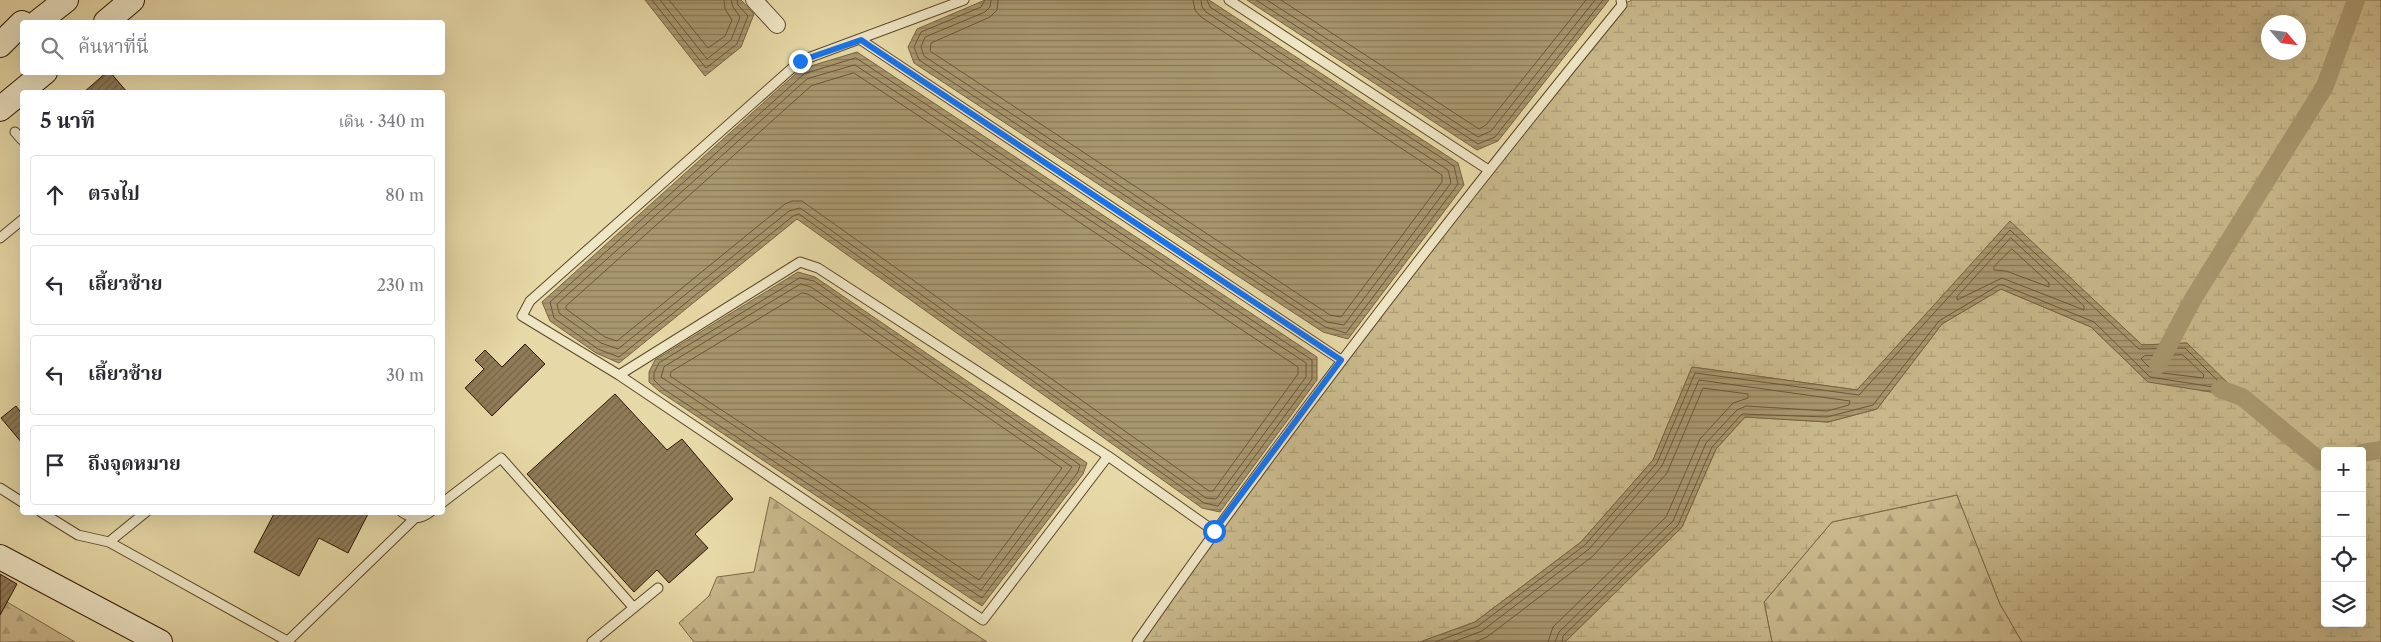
<!DOCTYPE html>
<html lang="th">
<head>
<meta charset="utf-8">
<style>
	body { margin:0; font-family:"Libre Caslon Text","Noto Serif Thai",serif; background:#f2f2f3; color:#2b2b33 }
	.controls { position:absolute; right:15px; bottom:15px; display:grid; overflow:hidden; border-radius:5px; box-shadow:0 5px 20px #0002 }
	.controls button { width:45px; height:45px; display:grid; place-items:center; padding:0; border:0; border-bottom:1px solid #e1e1e2; background:#fff; color:#2b2b33; font:25px sans-serif }
	.compass { position:absolute; left:2261px; top:15px; width:45px; height:45px; border-radius:50%; background:#fff; box-shadow:0 5px 20px #0002; rotate:118deg }
	.stop { position:absolute; width:15px; height:15px; margin:-11px; border:4px solid #1a73e8; border-radius:50%; background:#fff }
	.stop.end { background:#1a73e8; border-color:#fff; box-shadow:0 1px 5px #0008 }
	.list { margin:0; padding:0; list-style:none }
	h2 { display:flex; justify-content:space-between; align-items:center; height:65px; margin:0; padding:0 20px; font-size:21px }
	h2 small { font-size:16px; font-weight:400; color:#7c7c81 }
	.list li { display:grid; grid-template-columns:32px 1fr auto; gap:15px; align-items:center; box-sizing:border-box; height:80px; margin:0 10px 10px; padding:0 10px; border:1px solid #e1e1e2; border-radius:5px }
	.list b { display:block; font-size:19px; white-space:nowrap }
	.list em { font-size:16px; font-style:normal; color:#7c7c81 }
	.icon { flex:none; width:28px; height:28px; fill:none; stroke:currentColor; stroke-width:2; stroke-linecap:round; stroke-linejoin:round }
	.map { position:relative; flex:none; width:2381px; height:642px; overflow:hidden }
	.search { position:absolute; background:#fff; box-shadow:0 5px 20px #0002; left:20px; top:20px; width:425px; height:55px; display:flex; align-items:center; gap:12px; box-sizing:border-box; padding:0 18px; border-radius:5px; color:#7c7c81; font-size:19px }
	.panel { position:absolute; background:#fff; box-shadow:0 5px 20px #0002; left:20px; top:90px; width:425px; height:425px; border-radius:5px }
	.map>svg:first-child { display:block }
	.forest { fill:url(#forest-firs); stroke:#7c6746 }
	.wetland { fill:url(#wetland-marsh); stroke:#7c6746; fill-rule:evenodd }
	.water { fill:url(#water-rules); stroke:#786342 }
	.lines { fill:none; stroke-linecap:round; stroke-linejoin:round }
	.shore { stroke:#6c5637; stroke-width:1 }
	.canal { stroke:#a8976e; stroke-width:18 }
	.building { fill:url(#building-hatch); stroke:#2f1600 }
	.lane-casing { stroke:#5d472a; stroke-width:11 }
	.street-casing { stroke:#5d472a; stroke-width:18 }
	.secondary-casing { stroke:#2f1600; stroke-width:26 }
	.lane { stroke:#efe6c6; stroke-width:9 }
	.street { stroke:#efe6c6; stroke-width:16 }
	.secondary { stroke:#efe6c6; stroke-width:24 }
	.route { stroke:#1a73e8; stroke-width:6 }
</style>
</head>
<body>
<div class="map">
<svg width="2381" height="642" viewBox="0 0 2381 642">
	<defs>
		<pattern id="forest-firs" width="22" height="20" patternUnits="userSpaceOnUse" patternTransform="scale(1.25)"><rect width="22" height="20" fill="#c8b88b"/><path d="M5 1l3.5 6h-7zM16 11l3.5 6h-7z" fill="#ac9d76"/></pattern>
		<pattern id="wetland-marsh" width="20" height="14" patternUnits="userSpaceOnUse" patternTransform="scale(1.25)"><rect width="20" height="14" fill="#c8b88b"/><path d="M1 5h8M5 5V1M11 12h8M15 12V8" fill="none" stroke="#ac9d76"/></pattern>
		<pattern id="water-rules" width="6" height="5" patternUnits="userSpaceOnUse" patternTransform="scale(1.25)"><rect width="6" height="5" fill="#a8976e"/><path d="M0 2.5h6" fill="none" stroke="#897a58"/></pattern>
		<pattern id="building-hatch" width="6" height="6" patternUnits="userSpaceOnUse" patternTransform="scale(1.25)"><rect width="6" height="6" fill="#8f7b57"/><path d="M-1 1l2-2M0 6l6-6M5 7l2-2" fill="none" stroke="#756446"/></pattern>
	</defs>
	<rect width="100%" height="100%" fill="#e7d9a7"/>
	<filter id="stains"><feTurbulence type="fractalNoise" baseFrequency=".004" numOctaves="4"/><feColorMatrix values="0 0 0 0 .2 0 0 0 0 .09 0 0 0 0 .02 0 0 0 .5 -.17"/></filter>
	<radialGradient id="worn" r=".72"><stop offset=".6" stop-color="#630" stop-opacity="0"/><stop offset="1" stop-color="#630" stop-opacity=".3"/></radialGradient>
	<path class="forest" d="M1957,495L2000,604L2022,642H1772L1764,602L1832,522Z
		M770,497L987,642H694L679,623L709,596L717,577L754,572Z
		M0,598L2,599L75,642H0Z"/>
	<path class="wetland" d="M1632,0H2381V642H2022L2000,604L1957,495L1832,522L1764,602L1772,642H1565L1682,527L1716,449L1745,417L1828,422L1877,409L1942,324L2001,289L2091,327L2148,382L2187,343L2142,345L2010,222L1857,390L1692,367L1653,460L1581,542L1475,622L1420,642H1137L1214,531L1622,5ZM2268,22H2298V52H2268ZM2325,451H2362V623H2325Z"/>
	<path class="water" d="M645,0H741L754,14L741,47L705,76Z
		M985,0H1209L1458,163L1464,185L1348,339L1323,332L914,63L908,47L917,29Z
		M1247,0H1609L1498,141L1477,150Z
		M857,52L1317,357V380L1220,512L1202,508L797,219L619,363L596,353L550,321L542,302L801,69Z
		M2010,221L2142,345L2187,343L2242,397L2148,382L2091,327L2001,289L1942,324L1877,409L1828,422L1745,417L1716,449L1682,527L1565,642H1420L1475,622L1581,542L1653,460L1692,367L1857,390Z
		M798,272L815,277L1087,463L1083,474L982,606L659,391L649,382V372L655,360Z"/>
	<g class="lines">
		<path class="shore" d="M652,0L706,68L737,44L748,16L738,5L737,0
			M660,0L707,59L731,40L740,17L733,7L731,0
			M669,0L708,48L725,36L732,20L725,9L724,0
			M985,0L981,7L921,32L914,47L919,60L1325,327L1346,333L1458,184L1454,166L1210,7L1207,0
			M991,0L990,7L985,12L925,37L921,47L924,56L1327,322L1344,325L1451,183L1448,170L1206,12L1202,7L1201,0
			M998,0L997,10L990,17L931,43L930,51L1330,315L1341,317L1442,182V175L1201,17L1195,10L1193,0
			M1256,0L1478,144L1495,137L1603,0
			M1267,0L1478,137L1491,131L1595,0
			M1281,0L1479,129L1486,125L1586,0
			M856,58L1312,360V379L1218,506L1204,503L799,214L793,216L619,357L598,349L554,318L550,302L804,74Z
			M855,65L1306,363V377L1216,499L1206,498L800,208L789,211L618,349L601,343L559,313L557,304L807,79Z
			M854,73L1298,367V374L1213,491H1209L802,201H792L785,204L617,341L605,337L566,309V306L811,86Z
			M2011,238L2084,306V310L2002,278L1957,300V297Z
			M2012,249L2049,283V287L2006,271L1994,270V267Z
			M800,278L814,281L1080,465L1078,472L982,598L662,388L654,380V373L659,363Z
			M801,284L811,287L1072,467L981,590L661,377L664,367Z
			M802,293L808,294L1062,468L979,580L670,376L671,372Z
			M2183,355L2204,375L2203,378L2154,372L2141,359L2144,356Z
			M1435,642L1478,626L1585,545L1657,463L1695,373L1859,395L2010,230L2139,349L2185,348L2222,385L2220,388L2150,377L2094,322L2003,285H1999L1939,321L1873,405L1827,417L1742,414L1712,447L1678,525L1563,636L1562,642
			M1453,642L1482,631L1589,549L1662,466L1699,380L1850,401L1849,405L1827,411L1746,406L1737,410L1706,443L1673,521L1559,632L1555,642
			M1475,642L1487,637L1593,556L1667,473L1703,388L1748,394V398L1733,403L1700,439L1666,517L1553,627L1548,642"/>
		<path class="canal" d="M2158,365L2193,299L2325,86L2356,0
			M2220,389L2242,397L2320,461L2325,460
			M2362,453L2381,450"/>
	</g>
	<path class="building" d="M107,72H110L127,92H84Z
		M525,344L545,364L492,416L465,388L484,369L475,360L485,350L502,367Z
		M615,394L667,450L682,439L733,499L695,534L708,548L669,583L657,570L634,592L527,474Z
		M16,406L22,414V443L1,418Z
		M275,512H369L348,553L319,538L299,576L254,552Z
		M0,574L17,584L0,615Z"/>
	<g class="lines">
		<defs>
			<path id="lane" d="M964,0L800,61L530,301L522,316L619,375L983,620L1108,456L1214,531
				M1229,0L1487,169
				M861,40L1341,360
				M15,132L22,140
				M0,238L22,220
				M619,375L800,262L818,268L1108,456
				M0,488L22,502
				M442,503L501,458L634,608
				M41,512L78,535L109,542L146,512
				M402,512C412,519 420,520 430,512
				M109,542L289,642
				M288,641L414,519
				M592,642L658,588
				M1137,642C1290,423 1453,212 1622,5L1621,0"/>
			<path id="street" d="M754,0L777,25"/>
			<path id="secondary" d="M38,22L66,0
				M106,22L132,0
				M0,45L22,23
				M0,109L45,72
				M0,557L160,642"/>
		</defs>
		<use href="#lane" class="lane-casing"/>
		<use href="#street" class="street-casing"/>
		<use href="#secondary" class="secondary-casing"/>
		<use href="#lane" class="lane"/>
		<use href="#street" class="street"/>
		<use href="#secondary" class="secondary"/>
	</g>
	<g class="lines">
		<path class="route" d="M800,61L861,40L1341,360L1214,531"/>
	</g>
	<rect width="100%" height="100%" filter="url(#stains)"/>
	<rect width="100%" height="100%" fill="url(#worn)"/>
</svg>
<div class="controls">
<button>+</button>
<button>−</button>
<button><svg class="icon" aria-label="locate" viewBox="0 0 24 24"><circle cx="12" cy="12" r="6"/><path d="M12 2v4M12 18v4M2 12h4M18 12h4"/></svg></button>
<button><svg class="icon" aria-label="layers" viewBox="0 0 24 24"><path d="M12 4l9 5-9 5-9-5zM3 14l9 5 9-5"/></svg></button>
</div>
<svg class="compass" viewBox="-18 -18 36 36"><path d="M0-13l5 13h-10z" fill="#e53935"/><path d="M0 13l5-13h-10z" fill="#7c7c81"/></svg>
<div class="stop" style="left:1214px;top:531px"></div>
<div class="stop end" style="left:800px;top:61px"></div>
<div class="search"><svg class="icon" aria-label="search" viewBox="0 0 24 24"><circle cx="10" cy="10" r="6"/><path d="M15 15l6 6"/></svg>ค้นหาที่นี่</div>
<section class="panel">
<h2>5 นาที<small>เดิน · 340 m</small></h2>
<ul class="list">
<li><svg class="icon" aria-label="ahead" viewBox="0 0 24 24"><path d="M12 20V5M6 11l6-6 6 6"/></svg><div><b>ตรงไป</b></div><em>80 m</em></li>
<li><svg class="icon" aria-label="left" viewBox="0 0 24 24"><path d="M17 20v-9H6M10 6l-5 5 5 5"/></svg><div><b>เลี้ยวซ้าย</b></div><em>230 m</em></li>
<li><svg class="icon" aria-label="left" viewBox="0 0 24 24"><path d="M17 20v-9H6M10 6l-5 5 5 5"/></svg><div><b>เลี้ยวซ้าย</b></div><em>30 m</em></li>
<li><svg class="icon" aria-label="arrive" viewBox="0 0 24 24"><path d="M6 21V4h12l-3 4 3 4H6"/></svg><div><b>ถึงจุดหมาย</b></div></li>
</ul>
</section>
</div>
</body>
</html>
